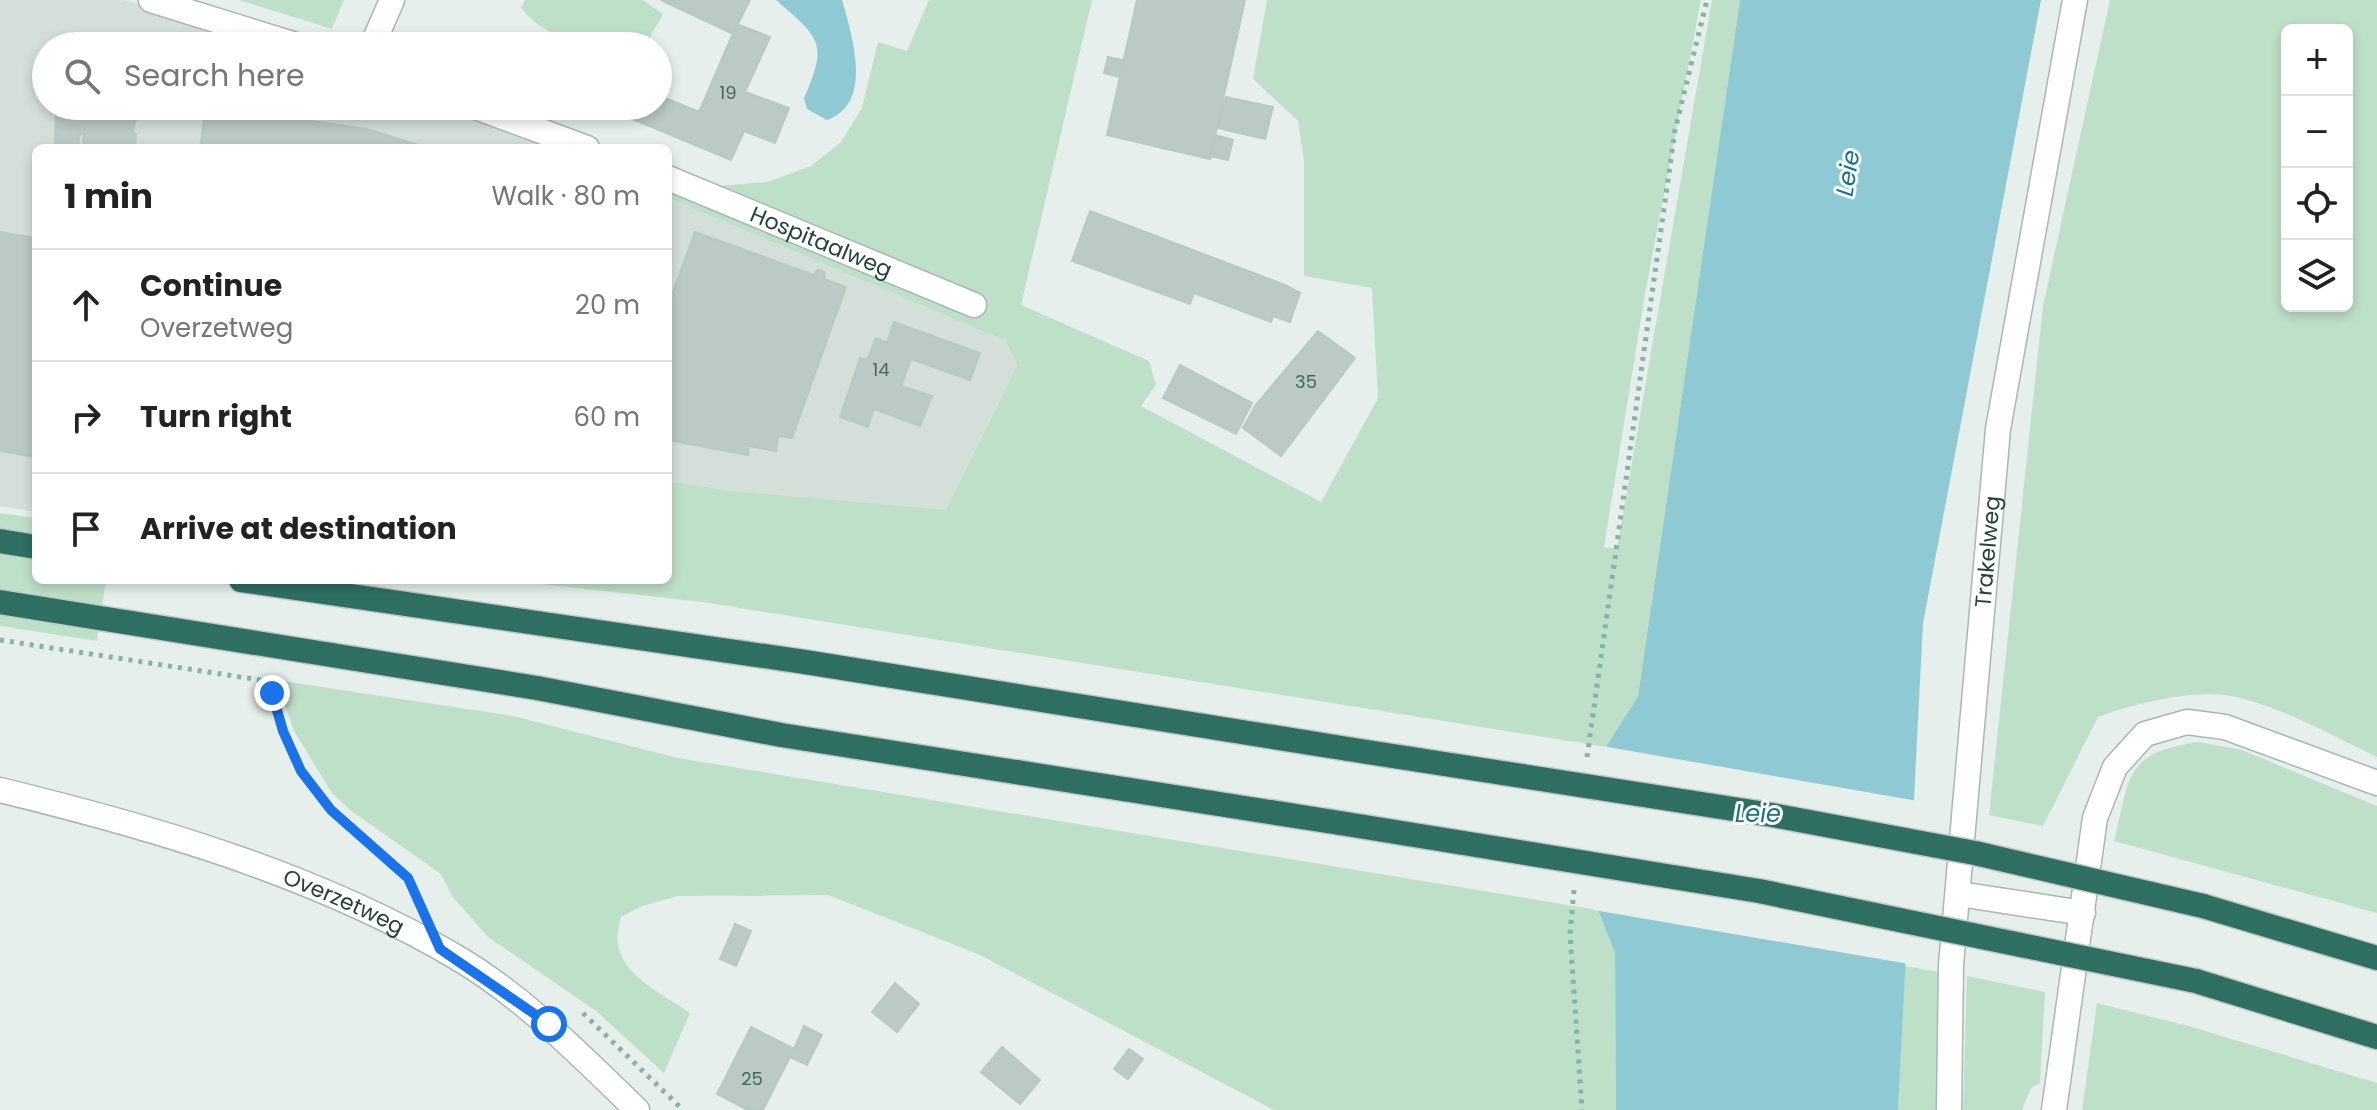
<!DOCTYPE html>
<html lang="en">
<head>
<meta charset="utf-8">
<style>
	body { margin:0; font-family:Poppins,sans-serif; background:#f6f6f6; color:#222 }
	.controls { position:absolute; right:24px; top:24px; display:grid; overflow:hidden; border-radius:12px; box-shadow:0 4px 12px #0003 }
	.controls button { width:72px; height:72px; display:grid; place-items:center; padding:0; border:0; border-bottom:2px solid #e0e0e0; background:#fff; color:#222; font:40px sans-serif }
	.stop { position:absolute; width:24px; height:24px; margin:-18px; border:6px solid #1a73e8; border-radius:50%; background:#fff }
	.stop.end { background:#1a73e8; border-color:#fff; box-shadow:0 2px 8px #0008 }
	.list { margin:0; padding:0; list-style:none }
	h2 { display:flex; justify-content:space-between; align-items:center; height:104px; margin:0; padding:0 32px; font-size:34px }
	h2 small { font-size:26px; font-weight:400; color:#767676 }
	.list li { display:grid; grid-template-columns:52px 1fr auto; gap:24px; align-items:center; box-sizing:border-box; height:112px; padding:0 32px; border-top:2px solid #e0e0e0 }
	.list b { display:block; font-size:30px; white-space:nowrap }
	.list p { margin:0; font-size:26px; white-space:nowrap; color:#767676 }
	.list em { font-size:26px; font-style:normal; color:#767676 }
	.icon { flex:none; width:44px; height:44px; fill:none; stroke:currentColor; stroke-width:2; stroke-linecap:round; stroke-linejoin:round }
	.map { position:relative; flex:none; width:2377px; height:1110px; overflow:hidden }
	.search { position:absolute; background:#fff; box-shadow:0 4px 12px #0003; left:32px; top:32px; width:640px; height:88px; display:flex; align-items:center; gap:20px; box-sizing:border-box; padding:0 28px; border-radius:44px; color:#767676; font-size:30px }
	.panel { position:absolute; background:#fff; box-shadow:0 4px 12px #0003; left:32px; top:144px; width:640px; height:440px; border-radius:12px }
	.map>svg:first-child { display:block }
	.built { fill:#d4dfda }
	.green { fill:#bfe0c8; fill-rule:evenodd }
	.water { fill:#8ec9d4 }
	.pier { fill:#e6efeb }
	.building { fill:#bbcac4; stroke:#b8c9c2; stroke-width:2 }
	.lines { fill:none; stroke-linecap:round; stroke-linejoin:round }
	.minor-casing { stroke:#a8b8b2; stroke-width:27 }
	.highway-casing { stroke:#c2cac8; stroke-width:27 }
	.path { stroke:#86b3a5; stroke-width:5; stroke-dasharray:4 6; stroke-linecap:butt }
	.minor { stroke:#fff; stroke-width:24 }
	.highway { stroke:#2f6f62; stroke-width:24 }
	.highway-bridge-casing { stroke:#c2cac8; stroke-width:27; stroke-linecap:butt }
	.highway-bridge { stroke:#2f6f62; stroke-width:24 }
	.route { stroke:#1a73e8; stroke-width:10 }
	.labels { text-anchor:middle; stroke-width:6; stroke-linejoin:round; paint-order:stroke }
	.number-label { font-size:18px; fill:#4a645c }
	.street-label { font-size:22px; fill:#24423a; stroke:#f7fbf9 }
	.water-label { font-size:24px; font-style:italic; fill:#1c6f80; stroke:#f7fbf9 }
</style>
</head>
<body>
<div class="map">
<svg width="2377" height="1110" viewBox="0 0 2377 1110">
	<rect width="100%" height="100%" fill="#e6efeb"/>
	<path class="built" d="M0,0H125L276,46H46V106H448L549,148H36V512L0,506Z
		M668,198L1006,341L1017,365L946,511L733,491L668,481Z"/>
	<path class="green" d="M239,0H344L332,29Z
		M525,0H643L663,14L645,46C602,46 549,45 521,8Z
		M929,0H1092L1021,305L1149,361L1156,385L1141,406L1321,502L1378,398L1372,288L1304,276V160L1298,121L1253,79L1267,0H1701L1645,294L1604,547L1617,549L1712,0H1740L1638,696L1606,747L702,602L506,580H668V481L733,491L946,510L1017,365L1006,341L668,198V168L716,186L767,182L811,166L841,142L862,108L878,42L907,51Z
		M2110,0H2377V757C2334,737 2282,707 2236,697C2197,688 2135,703 2098,717L2043,826L1989,815L2043,306ZM2287,30H2347V306H2287Z
		M0,513L36,518V580H106L97,641L0,626Z
		M276,680L513,716L678,758L1598,910L1615,953L1616,1110H1274L978,954L828,895L678,896L642,906L621,917C604,969 654,988 690,1013L664,1073L596,1011L488,937L452,896L441,874L350,810L332,793L294,731Z
		M2199,742L2242,750L2377,806V913L2114,841C2130,777 2124,752 2199,742Z
		M1905,966L1941,972L1939,1110H1898Z
		M1967,976L2045,992L2040,1083L2031,1088L2022,1110H1963Z
		M2097,1003L2192,1027L2377,1083V1110H2082Z"/>
	<path class="water" d="M776,0H842C852,35 874,104 827,120L807,109L804,98C828,43 821,39 776,0Z
		M1740,0H2041L1923,623L1898,1110H1616L1615,953L1598,910L1606,747L1638,696Z"/>
	<path class="pier" d="M1602,746L1918,801L1909,964L1594,910Z"/>
	<path class="building" d="M661,0H750L733,34Z
		M1137,0H1245L1210,159L1107,135Z
		M737,24L770,37L745,92L789,108L775,143L744,131L731,160L601,106H658V95L699,112Z
		M486,36L528,44L534,46H463Z
		M1108,57L1123,60L1120,77L1104,73Z
		M1226,97L1273,107L1265,139L1218,128Z
		M56,106H138L133,133L136,134L135,147L140,148H82L84,134H80L78,146L55,143Z
		M206,106L367,129L428,148H200Z
		M1215,135L1233,140L1228,160L1211,156Z
		M1090,211L1285,285L1300,293L1290,322L1273,316L1271,322L1194,293L1190,304L1072,261Z
		M0,232L36,238V457L0,451Z
		M695,232L814,275L818,270L825,272L824,279L846,287L792,438L778,436L776,451L749,446L748,455L668,440V306Z
		M894,322L980,353L970,380L911,359L901,386L932,396L920,426L874,409L868,427L840,417L860,358L867,360L876,338L887,343Z
		M1318,331L1355,358L1281,456L1243,428L1255,406Z
		M1180,365L1252,403L1236,434L1163,398Z
		M735,924L751,931L736,966L720,959Z
		M895,983L919,1004L897,1032L872,1012Z
		M804,1026L822,1035L807,1065L790,1057L763,1110H748L717,1094L751,1027L794,1049Z
		M1002,1047L1040,1080L1020,1104L981,1072Z
		M1129,1049L1143,1059L1128,1079L1114,1069Z"/>
	<g class="lines">
		<defs>
			<g id="minor">
				<path d="M151,0L299,46"/>
				<path d="M372,46L392,0"/>
				<path d="M473,106L587,148"/>
				<path id="s1" d="M668,178L974,305"/>
				<path id="s2" d="M0,790C156,828 316,875 456,957C524,997 580,1055 637,1110"/>
				<path d="M1959,894L2083,913"/>
				<path id="s3" d="M1949,1110L1951,965L1998,429L2075,0"/>
				<path d="M2054,1110L2095,818L2115,767L2145,734L2187,722L2225,727L2377,783"/>
			</g>
			<path id="highway" d="M0,541L36,547
				M241,580L805,662L1348,749
				M0,602L537,688L781,735L1340,823
				M2203,906L2377,958
				M2196,981L2377,1037"/>
		</defs>
		<use href="#minor" class="minor-casing"/>
		<use href="#highway" class="highway-casing"/>
		<path class="path" d="M0,640L260,680L272,693L283,731L301,771L331,810L408,878L418,901
			M1587,757L1675,130L1707,0
			M1574,890L1570,934L1582,1110
			M583,1013L683,1110"/>
		<use href="#minor" class="minor"/>
		<use href="#highway" class="highway"/>
		<defs>
			<path id="highway-bridge" d="M1348,749L1772,815L1975,853L2203,906
				M1340,823L1759,891L2196,981"/>
		</defs>
		<use href="#highway-bridge" class="highway-bridge-casing"/>
		<use href="#highway-bridge" class="highway-bridge"/>
	</g>
	<g class="lines">
		<path class="route" d="M272,693L283,731L301,771L331,810L408,878L440,949L549,1024"/>
	</g>
	<g class="labels">
		<g class="number-label">
			<text x="728" y="99">19</text>
			<text x="881" y="376">14</text>
			<text x="1306" y="388">35</text>
			<text x="752" y="1085">25</text>
		</g>
		<g class="street-label">
			<text dy="8" stroke="none"><textPath href="#s1" startOffset="166">Hospitaalweg</textPath></text>
			<text dy="8" stroke="none"><textPath href="#s3" startOffset="560">Trakelweg</textPath></text>
			<text dy="8" stroke="none"><textPath href="#s2" startOffset="362">Overzetweg</textPath></text>
		</g>
		<g class="water-label">
			<text transform="translate(1848 173) rotate(-81)" y="8">Leie</text>
			<text x="1758" y="822">Leie</text>
		</g>
	</g>
</svg>
<div class="controls">
<button>+</button>
<button>−</button>
<button><svg class="icon" aria-label="locate" viewBox="0 0 24 24"><circle cx="12" cy="12" r="6"/><path d="M12 2v4M12 18v4M2 12h4M18 12h4"/></svg></button>
<button><svg class="icon" aria-label="layers" viewBox="0 0 24 24"><path d="M12 4l9 5-9 5-9-5zM3 14l9 5 9-5"/></svg></button>
</div>
<div class="stop" style="left:549px;top:1024px"></div>
<div class="stop end" style="left:272px;top:693px"></div>
<div class="search"><svg class="icon" aria-label="search" viewBox="0 0 24 24"><circle cx="10" cy="10" r="6"/><path d="M15 15l6 6"/></svg>Search here</div>
<section class="panel">
<h2>1 min<small>Walk · 80 m</small></h2>
<ul class="list">
<li><svg class="icon" aria-label="ahead" viewBox="0 0 24 24"><path d="M12 20V5M6 11l6-6 6 6"/></svg><div><b>Continue</b><p>Overzetweg</p></div><em>20 m</em></li>
<li><svg class="icon" aria-label="right" viewBox="0 0 24 24"><path d="M7 20v-9h11M14 6l5 5-5 5"/></svg><div><b>Turn right</b></div><em>60 m</em></li>
<li><svg class="icon" aria-label="arrive" viewBox="0 0 24 24"><path d="M6 21V4h12l-3 4 3 4H6"/></svg><div><b>Arrive at destination</b></div></li>
</ul>
</section>
</div>
</body>
</html>
